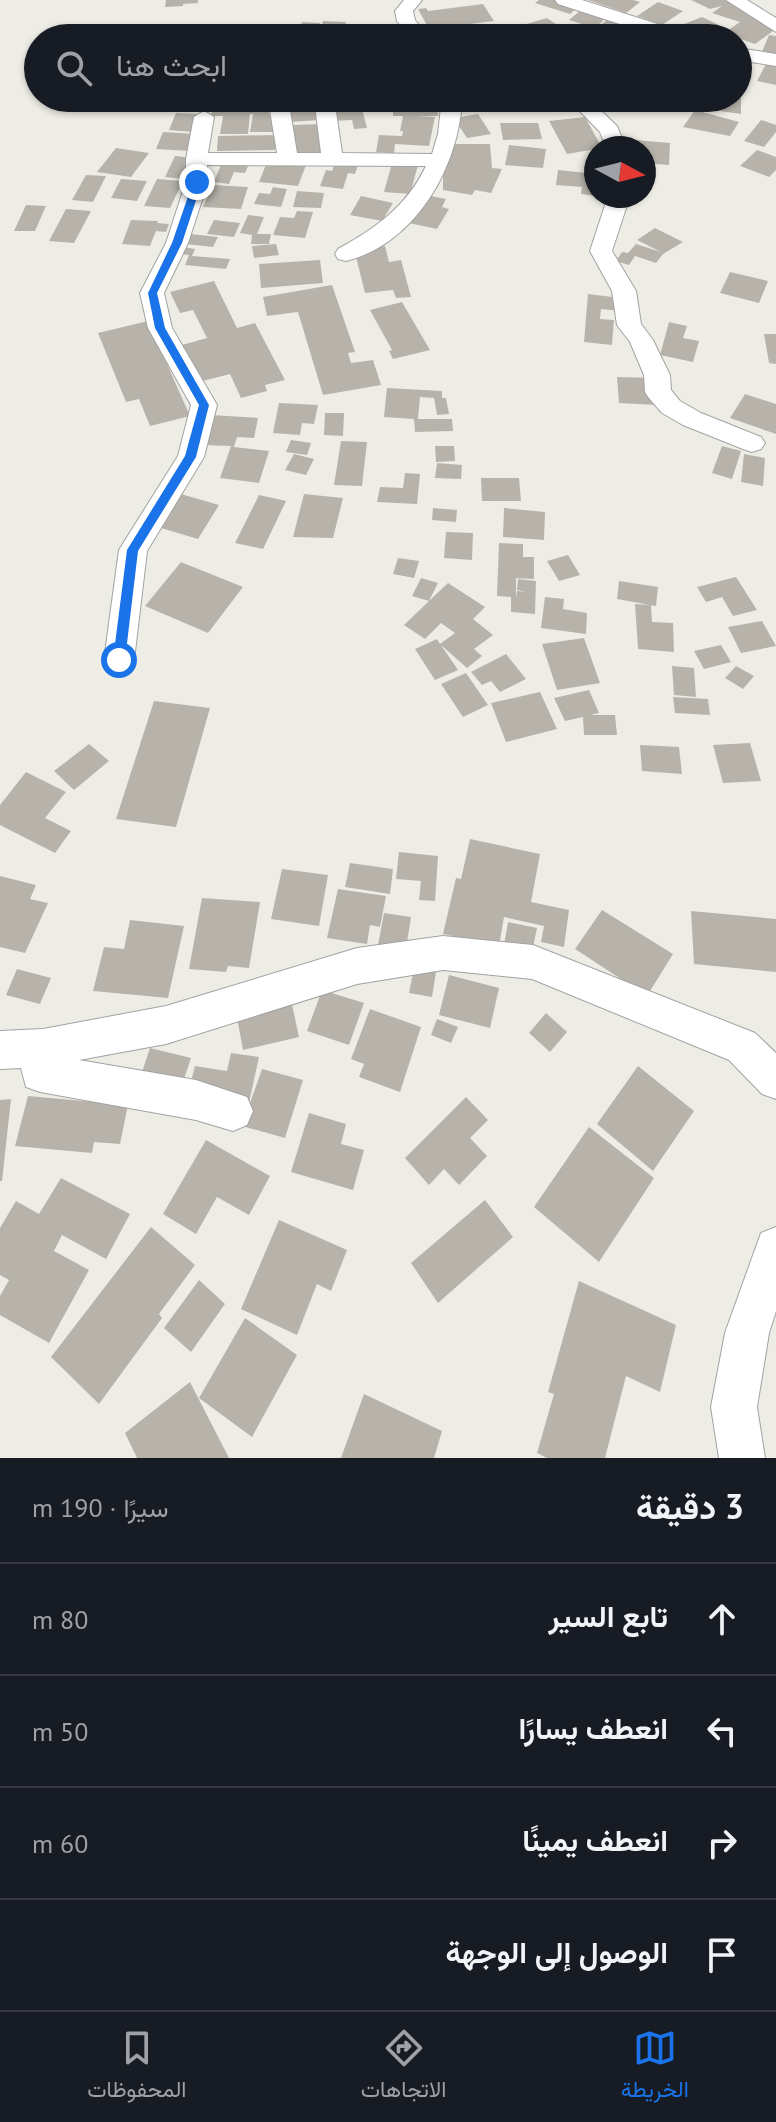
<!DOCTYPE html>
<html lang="ar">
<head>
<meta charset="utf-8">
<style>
	body { margin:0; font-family:"PT Sans",Vazirmatn,sans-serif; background:#20242c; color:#f1f3f6; direction:rtl }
	.compass { position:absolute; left:584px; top:136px; width:72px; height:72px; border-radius:50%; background:#171b24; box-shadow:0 2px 6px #0004; rotate:97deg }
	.stop { position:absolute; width:24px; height:24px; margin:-18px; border:6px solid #1a73e8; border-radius:50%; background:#fff }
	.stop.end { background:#1a73e8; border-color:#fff; box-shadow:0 2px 8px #0008 }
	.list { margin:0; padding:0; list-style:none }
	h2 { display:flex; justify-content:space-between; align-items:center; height:104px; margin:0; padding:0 32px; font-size:34px }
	h2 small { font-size:26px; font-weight:400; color:#9ea1a6 }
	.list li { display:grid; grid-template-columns:52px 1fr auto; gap:24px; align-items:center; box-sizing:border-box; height:112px; padding:0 32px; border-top:2px solid #363941 }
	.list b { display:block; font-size:30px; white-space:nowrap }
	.list em { font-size:26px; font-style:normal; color:#9ea1a6 }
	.icon { flex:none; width:44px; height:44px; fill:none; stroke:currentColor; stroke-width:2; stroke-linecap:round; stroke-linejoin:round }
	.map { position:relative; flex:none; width:776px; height:1458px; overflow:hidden; direction:ltr }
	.search { position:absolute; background:#171b24; box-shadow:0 2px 6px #0004; left:24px; right:24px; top:24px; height:88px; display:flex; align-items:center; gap:20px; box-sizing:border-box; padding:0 28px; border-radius:44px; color:#9ea1a6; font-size:30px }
	.sheet { height:552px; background:#171b24 }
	nav { display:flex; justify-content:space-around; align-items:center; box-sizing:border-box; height:112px; border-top:2px solid #363941; background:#171b24; font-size:22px; color:#9ea1a6 }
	nav a { display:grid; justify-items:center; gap:4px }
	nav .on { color:#1a73e8 }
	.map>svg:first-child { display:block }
	.building { fill:#b7b3ab }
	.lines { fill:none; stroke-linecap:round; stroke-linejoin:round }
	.minor-casing { stroke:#a2a2a2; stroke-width:2 }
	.minor { fill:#fff; fill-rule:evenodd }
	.route { fill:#1a73e8 }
</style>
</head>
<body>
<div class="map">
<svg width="776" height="1458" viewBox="0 0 776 1458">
	<rect width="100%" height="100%" fill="#eeede5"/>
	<path class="building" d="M166,0H198V3L183,4V6L165,7Z
		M539,0H555L578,7L570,14L535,3Z
		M588,0H633L640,2L626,13Z
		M691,0H733L773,31L755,44L724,33L740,22L712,13L722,6L710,9Z
		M658,2L683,11L662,25L637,16Z
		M483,4L494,21L429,29L418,9L426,8L428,11Z
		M581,10L606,18L595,28L569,20Z
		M702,17L723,27L701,37L679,26Z
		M547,18L569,33L563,35L567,38H541L523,25Z
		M609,18L631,24L618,37L595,30Z
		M323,21L346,22L343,36L319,35Z
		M302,22L320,23L316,37H298Z
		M636,25L665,38H622Z
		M485,26L495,38H462L457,32Z
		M769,35L776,36V57L761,54Z
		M766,64L776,66V85L757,81Z
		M209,98L212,111L213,106H239L240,98H271L269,115H277L274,132H250L253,114H250L248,134H220L223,116H211L212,112L200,113L197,100Z
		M284,98H315L316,101L307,103L317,102L320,120L291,122L290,103L285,104Z
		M382,98H433L434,102H437L438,116H417L435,117L429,146L395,144L394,153L376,152L379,135L402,136L403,131H400L403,116H393V112H372V103H382Z
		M467,98H510L508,109L466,105Z
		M692,98H741V114L692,107Z
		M360,101L367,128L354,129L352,120L332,121L328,104Z
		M695,110L739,122L730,136L683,127Z
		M176,113L199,114L193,132L169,130Z
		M478,114L491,134L467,138L454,118Z
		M585,117L602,148L567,154L549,121Z
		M761,120L776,125V132L764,147L744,141Z
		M500,123H538L542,139L503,140Z
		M324,124L327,152L291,154L289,125Z
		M163,132L196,134L190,151L156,149Z
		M276,135L275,150L217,151L218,136Z
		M635,140L670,143L669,165L644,163V148H634Z
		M452,144H490L492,168L502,169L491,193L475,190L472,195L443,190V175Z
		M509,145L546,149L543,168L505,165Z
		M116,148L149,153L131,177L97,172Z
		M757,150L776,157V170L769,177L740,166Z
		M175,156L194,158L184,179L165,177Z
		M222,162L249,164L245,173L234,172L229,184L214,182Z
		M267,162L306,165L298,186L259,182Z
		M335,162L358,165L355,174L348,173L343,189L320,186L326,170L332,171Z
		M392,163L418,165L410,194L384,192Z
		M558,170L596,174V196L581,194L582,187L556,185Z
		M86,175L106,176L93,202L72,200Z
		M121,179L147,181L137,201L111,198Z
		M157,179L183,181L170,208L144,206Z
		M213,185L248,187L241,209L203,207Z
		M273,187L287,189L281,207L254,204L259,193L270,194Z
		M297,191L324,193L321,208L293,207Z
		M421,194L446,199L442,207L449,209L437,229L404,222Z
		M361,196L393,203L382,221L350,215Z
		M26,205L46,206L35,231H14Z
		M66,209L91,211L74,243L49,241Z
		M297,211L313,212L305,238L273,235L280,217L294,218Z
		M248,215L264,217L257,234H271L269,244H251L252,235L240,233Z
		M131,220L158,221L157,223L169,224L166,232L156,231L150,246L122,244Z
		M214,220L240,223L234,237L207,234Z
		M655,228L683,242L663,254L656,263L635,256L629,265L616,261L622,252L628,253L636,244L661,252L637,240Z
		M191,234L218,237L213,247L186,244Z
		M276,244L279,255L254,258L252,246Z
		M385,246L389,262L401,260L411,297L396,298L393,290L365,293L354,249Z
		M182,247L195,249L192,256L230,259L226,269L185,265L189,255L179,254Z
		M320,260L323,283L261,288L259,264Z
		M730,272L768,281L759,303L720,293Z
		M214,281L237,328L255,323L285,380L265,385L267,391L241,398L230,374L199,382L182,345L207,338L193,310L180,313L170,292Z
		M332,285L355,352L348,353L351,363L373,360L381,385L323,395L298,312L267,316L263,297Z
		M588,294L621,298V311L601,309L600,319L614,320L612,345L584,342Z
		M402,302L430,350L393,359L389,351L392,350L370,310Z
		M148,321L190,416L150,426L139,399L126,402L98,333Z
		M669,322L687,326L683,338L699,341L693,362L660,355Z
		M764,334H776V364L769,363Z
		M617,377L654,378L657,405L619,403Z
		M387,388L442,391V398H446L449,414L437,415L434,398L420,397L418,419H452L453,431L415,432L414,419L384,417Z
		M745,394L776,404V434L730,418Z
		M279,403L318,405L314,424L302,423L300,435L273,433Z
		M325,413H344L343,436L324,435Z
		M211,415L258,418L254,438L237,437L234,447L269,451L259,483L220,478L231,446L203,445Z
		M291,440L311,443L307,455L286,452Z
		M341,441L367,442L362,486L334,485Z
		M435,446H454L455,461L436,462Z
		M722,446L741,451L732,479L712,473Z
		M294,454L314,459L306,475L285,470Z
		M744,454L765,458L763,486L741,482Z
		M437,463L462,465L461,479L435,478Z
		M405,473L420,474L417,504L377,502L380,487L403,488Z
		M481,478H519L521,501H482Z
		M174,492L219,505L198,539L151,525Z
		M304,494L343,498L333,538L293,537Z
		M259,495L286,501L263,549L235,543Z
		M433,508L457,510L456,522L432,520Z
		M504,508L545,512L544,540L503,537Z
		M446,532L473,533L472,560L444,558Z
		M499,543L523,544V557H534V579L513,578H516V598L517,591L526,592L517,590L518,579L536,581L535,614L511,612V597L497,596Z
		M568,555L580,575L559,581L547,561Z
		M398,558L419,561L414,578L393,574Z
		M181,562L243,587L208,633L145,606Z
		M736,577L757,610L733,616L722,597L706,602L697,587Z
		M421,578L438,583L429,601L448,583L485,607L473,619L493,635L474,649L482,656L467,668L441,645L458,670L435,680L415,649L437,639L440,644L455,633L441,623L425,639L404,625L429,601L412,596Z
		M619,581L658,587L656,606L617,599Z
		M545,597L564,599L563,609L587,613L586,634L541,628Z
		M635,604L651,605L652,622L673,623L674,652L638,649Z
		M762,621L776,646L741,653L728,627Z
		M584,638L600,683L557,690L542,644Z
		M721,645L731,662L704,669L694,651Z
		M506,654L526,679L500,692L491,681L482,685L471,672Z
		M672,666L694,668L696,697L674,695Z
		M736,666L754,676L743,689L725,678Z
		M466,673L488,705L463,717L441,684Z
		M589,690L599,713L590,715H615L617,735H584L583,717L565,721L554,698Z
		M540,692L557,729L506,742L491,703Z
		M673,697L708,699L710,715L675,713Z
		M154,701L210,708L176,827L116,819Z
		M750,743L761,781L723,783L713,745Z
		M89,744L109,761L74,790L54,771Z
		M640,745L679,747L682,774L642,771Z
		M26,772L66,792L45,818L71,831L55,853L0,825V805Z
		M470,839L540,854L531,902L569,910L564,947L541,942L544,926L504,917L499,946L443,934L456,878L461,879Z
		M399,852L438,856L435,901L419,900L421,881L396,879Z
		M350,863L393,869L390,894L345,887Z
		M282,869L328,875L319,926L271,919Z
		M0,876L36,885L30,899L48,903L25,953L0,947Z
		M338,889L386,896L380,927L370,925L367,944L327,938Z
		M202,898L260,902L249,968L228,966L226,972L189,969Z
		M602,910L673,954L647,996L575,949Z
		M691,911L776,919V972L694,964Z
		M384,913L411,917L406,949L378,945Z
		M130,920L184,926L168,998L93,991L104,947L124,949Z
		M508,922L537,928L532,952L504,945Z
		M414,968L436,972L432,997L409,993Z
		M17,969L51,978L40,1004L6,995Z
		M449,975L499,988L490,1028L439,1015Z
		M322,990L364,1003L349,1045L307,1031Z
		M290,995L299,1037L243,1050L235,1007Z
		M370,1009L421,1027L400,1092L359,1077L364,1064L351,1059Z
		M546,1013L567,1032L550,1052L529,1033Z
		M437,1019L458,1027L451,1043L431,1035Z
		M150,1048L191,1058L183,1082L142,1072Z
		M231,1053L259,1057L249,1103L188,1093L195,1066L227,1071Z
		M638,1066L694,1111L653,1171L597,1124Z
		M262,1069L303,1080L285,1138L242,1126Z
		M28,1096L128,1105L120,1144L94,1142L92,1153L15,1146Z
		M466,1097L488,1120L470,1138L487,1156L459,1185L444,1169L429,1185L405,1158Z
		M11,1099L2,1181H0V1100Z
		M309,1113L346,1124L341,1144L364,1150L353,1190L291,1172Z
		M589,1127L654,1178L599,1262L534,1207Z
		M206,1140L270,1176L249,1215L217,1197L196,1234L163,1214Z
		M61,1178L130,1214L106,1259L62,1235L54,1251L89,1270L49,1343L0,1315V1296L9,1280L0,1275V1228L16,1201L39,1214Z
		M485,1200L513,1237L438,1303L411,1263Z
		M279,1220L347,1250L331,1291L317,1284L297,1335L241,1309Z
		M151,1227L195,1265L159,1314L162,1318L99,1404L51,1357Z
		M199,1280L225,1304L191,1352L164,1328Z
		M579,1281L676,1325L660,1392L626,1376L605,1458H547L537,1453L554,1394L548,1392Z
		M245,1318L297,1355L252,1437L199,1398Z
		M190,1382L229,1458H137L125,1433Z
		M364,1394L442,1431L434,1458H341Z"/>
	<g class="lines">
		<defs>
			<path id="minor" d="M404,0H422L413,11L415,20L429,38H410L397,21L395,11Z
				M555,0H582L689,34L691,38H663L558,4Z
				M726,0H747L776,18V32Z
				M738,48L776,54V66L738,60Z
				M268,98H288L297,153H321L314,98H334L342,153L432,154L438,134L442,98H462C460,165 416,244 346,261L338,259L335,254L338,249C376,228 407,206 426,166L207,165L208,182L188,243L164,293L172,328L217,405L204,457L147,551L134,660L130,669L119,672L108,669L104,660L119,550L178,456L191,405L148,328L140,293L166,243L186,182V159L194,117L204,111L214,117L208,153H277Z
				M567,98H588L617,126L626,148H606L600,132Z
				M608,196H630L612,251L636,291L641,324L653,340L670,375L671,390L680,401L701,413L761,437L765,443L761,449L752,452L743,449L683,425L662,413L649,398L645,392L644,375L630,342L617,325L612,291L590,251Z
				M443,936L533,945L755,1033L776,1053V1099L762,1094L729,1060L532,979L443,970L357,984L166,1044L79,1060L196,1080L247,1097L253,1111L247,1125L233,1131L196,1120L40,1092L26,1087L21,1068L0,1069V1031L43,1029L166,1006L357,948Z
				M776,1227V1311L769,1333L757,1407L765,1458H719L711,1407L725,1333L761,1233Z"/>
		</defs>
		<use href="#minor" class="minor-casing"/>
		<use href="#minor" class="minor"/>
	</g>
	<path class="route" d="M197,179L202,182L182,243L157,293L165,328L209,405L196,457L138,551L125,660L119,665L113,660L127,550L185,456L199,405L155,328L148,293L172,243L193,182Z"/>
</svg>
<svg class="compass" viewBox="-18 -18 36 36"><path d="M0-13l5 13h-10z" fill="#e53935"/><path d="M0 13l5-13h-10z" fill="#9ea1a6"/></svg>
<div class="stop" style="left:119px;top:660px"></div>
<div class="stop end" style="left:197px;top:182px"></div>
<div class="search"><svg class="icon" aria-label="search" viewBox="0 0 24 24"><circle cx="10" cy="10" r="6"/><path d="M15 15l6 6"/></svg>ابحث هنا</div>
</div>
<section class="sheet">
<h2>3 دقيقة<small>سيرًا · 190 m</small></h2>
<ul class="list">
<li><svg class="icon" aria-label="ahead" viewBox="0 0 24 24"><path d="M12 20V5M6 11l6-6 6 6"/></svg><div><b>تابع السير</b></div><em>80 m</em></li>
<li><svg class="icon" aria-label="left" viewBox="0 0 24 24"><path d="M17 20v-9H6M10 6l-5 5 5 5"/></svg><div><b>انعطف يسارًا</b></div><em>50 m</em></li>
<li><svg class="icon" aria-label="right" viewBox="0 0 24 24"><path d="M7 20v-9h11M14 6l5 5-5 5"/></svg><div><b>انعطف يمينًا</b></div><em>60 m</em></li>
<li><svg class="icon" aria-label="arrive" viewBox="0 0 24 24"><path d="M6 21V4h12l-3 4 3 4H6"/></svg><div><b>الوصول إلى الوجهة</b></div></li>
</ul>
</section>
<nav>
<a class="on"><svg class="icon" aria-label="map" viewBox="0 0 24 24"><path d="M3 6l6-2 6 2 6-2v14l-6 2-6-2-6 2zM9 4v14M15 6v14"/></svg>الخريطة</a>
<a><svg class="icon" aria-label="directions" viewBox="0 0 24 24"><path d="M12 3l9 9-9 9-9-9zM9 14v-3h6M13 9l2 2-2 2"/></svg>الاتجاهات</a>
<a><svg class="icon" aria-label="saved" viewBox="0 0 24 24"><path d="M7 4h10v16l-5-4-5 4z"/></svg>المحفوظات</a>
</nav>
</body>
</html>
